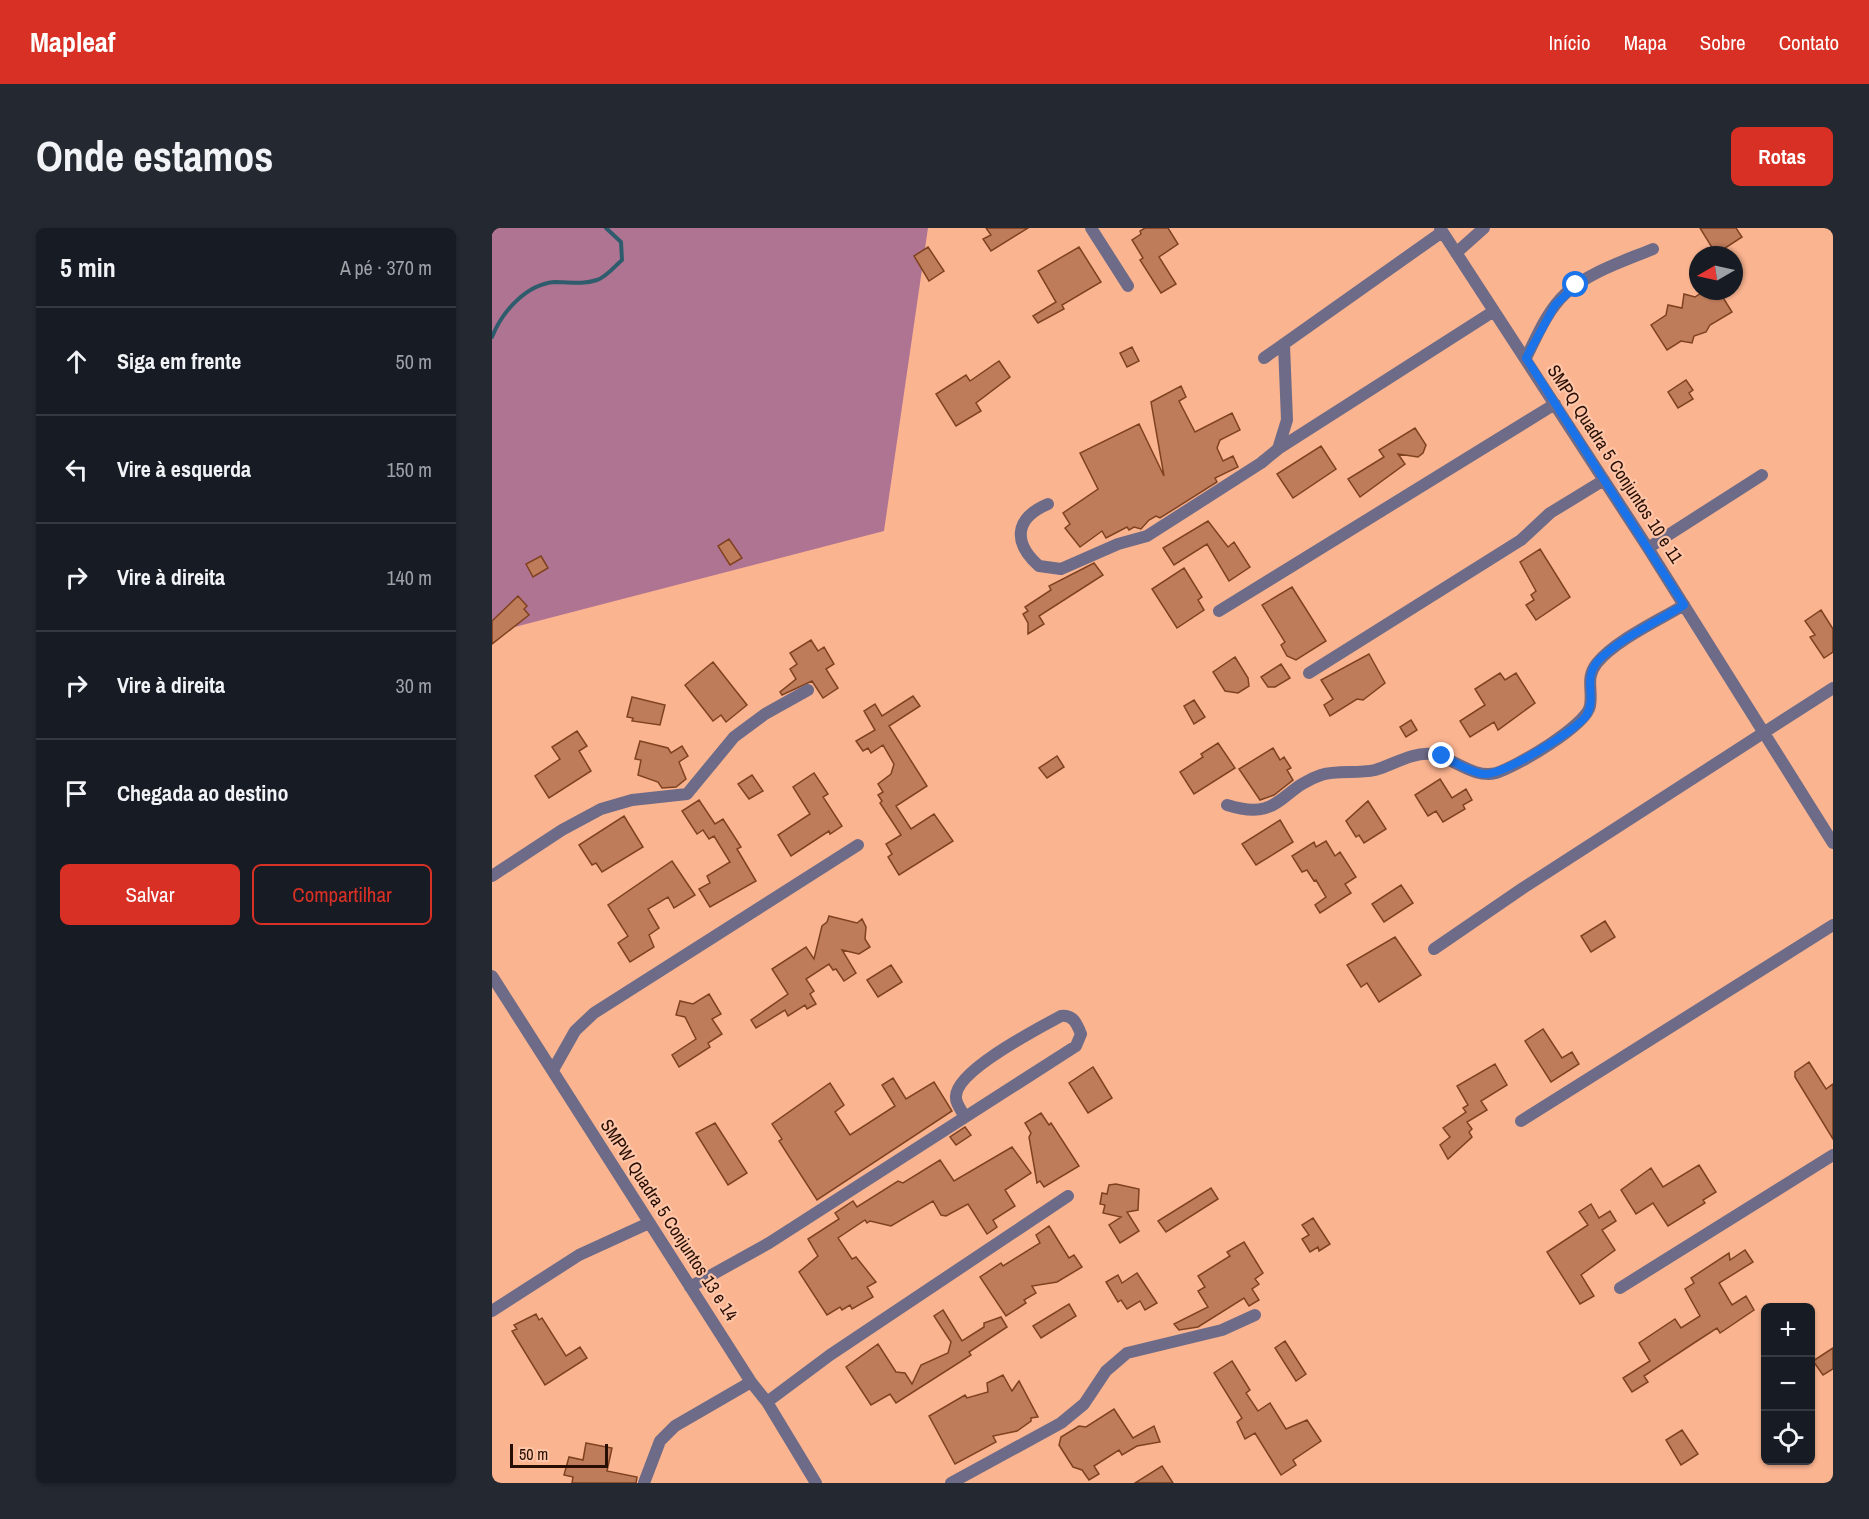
<!DOCTYPE html>
<html lang="pt">
<head>
<meta charset="utf-8">
<style>
	body { margin:0; font-family:"Archivo Narrow",sans-serif; background:#242831; color:#f1f3f6 }
	.controls { position:absolute; right:18px; bottom:18px; display:grid; overflow:hidden; border-radius:9px; box-shadow:0 2px 4px #0004 }
	.controls button { width:54px; height:54px; display:grid; place-items:center; padding:0; border:0; border-bottom:2px solid #363941; background:#171b24; color:#f1f3f6; font:30px sans-serif }
	.compass { position:absolute; left:1197px; top:18px; width:54px; height:54px; border-radius:50%; background:#171b24; box-shadow:0 2px 4px #0004; rotate:261deg }
	.scale { position:absolute; left:18px; bottom:15px; width:98px; box-sizing:border-box; padding-left:6px; border:3px solid #270e02; border-top:0; font-size:16px; line-height:21px; white-space:nowrap; color:#270e02; -webkit-text-stroke:4px #ffc5a8; paint-order:stroke }
	.stop { position:absolute; width:18px; height:18px; margin:-14px; border:4px solid #1a73e8; border-radius:50%; background:#fff }
	.stop.end { background:#1a73e8; border-color:#fff; box-shadow:0 2px 6px #0008 }
	.list { margin:0; padding:0; list-style:none }
	h2 { display:flex; justify-content:space-between; align-items:center; height:78px; margin:0; padding:0 24px; font-size:26px }
	h2 small { font-size:20px; font-weight:400; color:#9ea1a6 }
	.list li { display:grid; grid-template-columns:39px 1fr auto; gap:18px; align-items:center; box-sizing:border-box; height:108px; padding:0 24px; border-top:2px solid #363941 }
	.list b { display:block; font-size:22px; white-space:nowrap }
	.list em { font-size:20px; font-style:normal; color:#9ea1a6 }
	.actions { display:flex; gap:12px; padding:18px 24px }
	.actions a { flex:1; padding:14px 0; border:2px solid #d93025; border-radius:9px; text-align:center; font-size:21px; color:#d93025 }
	.actions .main { background:#d93025; color:#fff }
	.icon { flex:none; width:33px; height:33px; fill:none; stroke:currentColor; stroke-width:2; stroke-linecap:round; stroke-linejoin:round }
	.map { position:relative; flex:none; width:1341px; height:1255px; overflow:hidden; border-radius:9px }
	header { display:flex; align-items:center; gap:36px; box-sizing:border-box; height:84px; padding:0 30px; background:#d93025; color:#fff }
	header strong { font-size:28px }
	nav { display:flex; gap:33px; margin-inline-start:auto; font-size:21px }
	.intro { display:flex; align-items:center; justify-content:space-between; box-sizing:border-box; height:144px; padding:0 36px }
	h1 { margin:0; font-size:42px }
	.button { padding:15px 27px; border-radius:9px; background:#d93025; color:#fff; font-size:21px; font-weight:700 }
	main { display:flex; gap:36px; padding:0 36px }
	aside { flex:1; background:#171b24; border-radius:9px; box-shadow:0 2px 4px #0004 }
	.map>svg:first-child { display:block }
	.forest { fill:#b07493 }
	.lines { fill:none; stroke-linecap:round; stroke-linejoin:round }
	.stream { stroke:#2f5c6c; stroke-width:4 }
	.building { fill:#bf7c5a; stroke:#7f4221; stroke-width:1.5 }
	.street { stroke:#6d6b87; stroke-width:12 }
	.route { stroke:#1a73e8; stroke-width:8 }
	.labels { text-anchor:middle; stroke-width:4.5; stroke-linejoin:round; paint-order:stroke }
	.street-label { font-size:18px; fill:#270e02; stroke:#ffc5a8 }
</style>
</head>
<body>
<header>
<strong>Mapleaf</strong>
<nav><a>Início</a><a>Mapa</a><a>Sobre</a><a>Contato</a></nav>
</header>
<div class="intro"><h1>Onde estamos</h1><a class="button">Rotas</a></div>
<main>
<aside>
<h2>5 min<small>A pé · 370 m</small></h2>
<ul class="list">
<li><svg class="icon" aria-label="ahead" viewBox="0 0 24 24"><path d="M12 20V5M6 11l6-6 6 6"/></svg><div><b>Siga em frente</b></div><em>50 m</em></li>
<li><svg class="icon" aria-label="left" viewBox="0 0 24 24"><path d="M17 20v-9H6M10 6l-5 5 5 5"/></svg><div><b>Vire à esquerda</b></div><em>150 m</em></li>
<li><svg class="icon" aria-label="right" viewBox="0 0 24 24"><path d="M7 20v-9h11M14 6l5 5-5 5"/></svg><div><b>Vire à direita</b></div><em>140 m</em></li>
<li><svg class="icon" aria-label="right" viewBox="0 0 24 24"><path d="M7 20v-9h11M14 6l5 5-5 5"/></svg><div><b>Vire à direita</b></div><em>30 m</em></li>
<li><svg class="icon" aria-label="arrive" viewBox="0 0 24 24"><path d="M6 21V4h12l-3 4 3 4H6"/></svg><div><b>Chegada ao destino</b></div></li>
</ul>
<div class="actions"><a class="main">Salvar</a><a>Compartilhar</a></div>
</aside>
<div class="map">
<svg width="1341" height="1255" viewBox="0 0 1341 1255">
	<rect width="100%" height="100%" fill="#fbb490"/>
	<path class="forest" d="M0,0H436L392,303L0,405Z"/>
	<g class="lines">
		<path class="stream" d="M0,109C10,84 34,56 63,54C78,54 90,57 105,52C114,49 123,38 130,32L129,14L114,0"/>
	</g>
	<path class="building" d="M494,0H536L499,23L491,11L499,7Z
		M653,0H676L686,16L667,29L684,56L669,65L648,32L651,30L640,12L649,6L648,3Z
		M1208,0H1244L1250,9L1224,26Z
		M436,19L452,43L437,53L422,28Z
		M587,19L609,54L570,77L572,81L546,95L541,88L564,74L546,43Z
		M1212,63H1227L1240,84L1218,97L1214,104L1202,108L1200,115L1189,113L1175,122L1159,97L1174,87L1176,77L1190,80L1192,66L1203,69Z
		M640,119L647,133L635,139L628,125Z
		M507,133L518,149L484,175L489,183L464,198L444,166L474,147L478,153Z
		M1194,152L1201,162L1197,165L1201,171L1186,180L1176,164Z
		M689,158L694,169L687,173L703,204L740,185L748,202L728,212L725,220L731,233L741,228L746,239L723,250L725,254L668,290L664,288L657,292L649,301L642,299L637,302L635,299L614,310L610,303L588,319L573,300L578,296L571,285L606,261L588,225L647,196L672,248L659,174Z
		M923,200L934,217L931,225L926,229L906,226L913,236L868,269L856,251L892,229L887,222Z
		M829,218L844,241L801,270L785,246Z
		M716,293L736,319L742,314L758,339L737,353L715,316L682,337L671,320Z
		M237,311L250,330L238,337L226,318Z
		M1048,321L1078,369L1044,392L1034,377L1042,372L1039,367L1044,363L1028,334Z
		M49,328L56,340L41,349L34,336Z
		M602,335L611,347L547,388L552,396L536,406V395L531,386L536,383L533,379L559,362L557,358Z
		M692,340L710,369L706,372L712,382L685,400L660,361Z
		M800,359L834,413L804,432L795,428L789,417L793,414L770,377Z
		M26,368L35,378L32,381L37,387L0,416V393Z
		M1329,382L1341,401V424L1332,430L1318,409L1323,407L1313,393Z
		M319,412L326,423L332,419L342,436L334,441L346,460L331,470L320,453L290,467L288,464L304,451L298,441L305,436L298,425Z
		M877,426L893,455L871,472L865,471L838,488L832,477L841,471L829,452Z
		M743,429L756,450L757,458L746,465L733,463L721,444Z
		M221,434L255,477L234,494L229,487L221,493L193,457Z
		M789,436L798,450L783,459H776L769,449Z
		M1008,445L1013,452L1024,445L1043,475L1006,502L1002,494L978,509L968,493L993,477L983,461Z
		M421,468L428,478L397,498L435,558L404,578L419,601L442,586L461,613L407,647L396,629L400,626L394,616L409,607L388,575L390,573L386,567L391,564L386,556L399,546L402,536L391,517L379,525L376,520L371,523L364,513L383,502L372,483L383,476L390,488Z
		M140,469L173,477L168,497L140,493L141,490L135,489Z
		M702,472L713,489L702,496L692,478Z
		M919,492L925,502L914,509L908,499Z
		M85,503L95,518L87,523L99,543L57,570L43,548L68,531L60,519Z
		M148,513L176,520L179,525L190,518L196,528L187,534L194,551L184,559L170,560L166,554L146,547L149,532L143,531Z
		M726,515L743,540L702,566L688,544L711,529L709,526Z
		M781,520L788,532L792,529L799,540L795,542L801,552L782,567L768,572L747,541Z
		M565,528L572,539L555,550L547,540Z
		M322,545L336,566L331,569L350,598L338,606L337,603L299,628L286,607L318,586L301,559Z
		M260,547L271,563L257,571L246,556Z
		M948,551L960,570L974,561L980,572L971,577L973,581L951,594L944,583L936,588L923,567Z
		M207,572L223,596L231,591L249,619L245,621L264,653L218,679L207,661L218,655L215,648L238,634L222,608L217,611L211,602L205,606L190,583Z
		M876,573L894,601L872,615L867,607L864,609L854,593Z
		M132,588L151,619L110,644L104,635L100,637L87,617Z
		M788,592L801,614L764,637L750,616Z
		M834,613L843,628L848,624L864,649L853,656L859,665L828,685L823,677L834,669L824,652L822,653L815,642L810,644L800,628L822,614L824,619Z
		M180,633L203,667L182,680L176,669L156,681L167,700L157,707L162,719L138,734L126,715L136,708L116,677Z
		M909,657L921,675L892,694L880,676Z
		M337,688L365,695L370,691L374,699L373,711L378,719L367,726L350,722L364,745L352,753L344,741L341,742L337,736L314,751L322,763L318,766L324,776L315,781L313,777L296,788L293,782L264,800L259,792L296,766L280,741L314,719L322,731L330,698L335,694Z
		M1113,693L1123,709L1099,724L1089,708Z
		M903,709L929,747L887,774L875,755L869,759L855,737Z
		M399,737L410,754L386,769L375,752Z
		M217,766L229,786L220,791L230,806L216,815L218,819L187,839L180,827L204,811L193,789L184,787L188,773L201,776Z
		M1051,801L1070,830L1080,824L1087,836L1059,854L1033,813Z
		M1317,834L1334,861L1341,856V911L1303,849V844Z
		M1003,836L1015,857L989,873L995,882L975,894L980,901L977,904L980,909L956,931L948,917L958,909L951,900L974,884L971,880L976,877L965,858Z
		M601,839L620,870L596,885L577,855Z
		M401,850L414,871L442,854L460,883L325,972L287,913L290,911L280,896L338,855L352,877L343,884L358,907L403,878L390,857Z
		M549,885L557,897L559,895L587,938L552,959L548,953L545,955L537,909L539,905L533,895Z
		M223,895L255,945L236,957L204,905Z
		M473,899L479,907L464,917L458,909Z
		M520,919L539,945L513,962L523,978L501,992L505,999L495,1006L476,976L454,988L449,987L441,973L399,998L378,993L375,995L373,992L346,1010L360,1031L364,1029L384,1054L375,1059L381,1069L360,1081L358,1077L350,1082L348,1079L335,1087L307,1044L326,1028L316,1011L347,991L343,985L361,973L365,979L406,953L411,955L448,932L462,953Z
		M1207,937L1224,964L1211,972L1213,975L1176,998L1161,975L1144,986L1129,962L1159,940L1171,959Z
		M624,956L647,961L646,982L635,984L647,1003L628,1015L617,997L629,989L611,985L613,977L608,976L610,965L615,966L617,957Z
		M719,960L726,971L674,1004L666,993Z
		M1099,976L1107,990L1118,983L1124,993L1110,1002L1123,1022L1089,1047L1102,1068L1088,1076L1055,1024L1096,997L1087,984Z
		M821,990L838,1016L827,1023L826,1019L818,1024L810,1011L817,1007L810,997Z
		M557,998L577,1030L582,1027L590,1039L565,1054L540,1058L544,1065L532,1072L534,1075L514,1088L488,1049L509,1035L511,1038L548,1015L544,1007Z
		M752,1014L771,1045L763,1051L767,1056L760,1061L767,1072L757,1078L752,1070L706,1099L687,1102L682,1096L716,1079L706,1063L713,1059L706,1048L738,1028L735,1024Z
		M1253,1022L1261,1034L1227,1055L1240,1077L1254,1068L1262,1082L1228,1105L1225,1100L1205,1113L1152,1148L1156,1154L1140,1164L1131,1150L1158,1133L1147,1115L1183,1091L1189,1100L1208,1088L1193,1061L1202,1055L1199,1050L1237,1025L1238,1032Z
		M645,1045L665,1075L653,1082L648,1073L635,1081L629,1072L626,1074L614,1054L626,1047L630,1055Z
		M577,1076L584,1088L549,1110L541,1098Z
		M451,1082L470,1113L492,1099V1095L509,1089L515,1099L477,1124L479,1127L404,1175L398,1166L379,1177L354,1139L386,1116L404,1144L413,1145L420,1156L429,1137L456,1125L459,1114L442,1088Z
		M44,1086L47,1092L50,1090L74,1128L88,1119L95,1130L53,1157L20,1103L25,1101L22,1097Z
		M793,1113L814,1146L804,1153L783,1120Z
		M1341,1120V1141L1331,1147L1321,1133Z
		M740,1133L758,1162L754,1165L766,1183L778,1175L794,1201L815,1192L829,1213L801,1232L804,1237L789,1247L763,1205L753,1211L745,1194L750,1190L722,1145Z
		M511,1147L520,1163L527,1153L546,1189L539,1190V1193L525,1203L501,1208L504,1214L463,1236L437,1188L473,1167L475,1170L496,1164L495,1155Z
		M622,1181L641,1210L662,1198L668,1214L645,1218L630,1227L627,1222L602,1238L607,1246L597,1252L590,1242L581,1239L567,1217L569,1209L587,1198L594,1199Z
		M1190,1202L1206,1226L1189,1237L1174,1212Z
		M94,1215L120,1220L115,1243L145,1249L144,1255H80L81,1249L72,1247L77,1229L91,1232Z
		M670,1238L681,1255H643Z"/>
	<g class="lines">
		<path class="street" d="M599,0L636,58
			M948,0L1156,320L1341,615
			M964,25L992,0
			M772,130L950,4
			M1034,130C1045,108 1055,83 1073,66C1097,44 1132,33 1161,21
			M786,221L1002,83
			M556,276C523,290 520,314 547,338L569,341L626,316L655,308L769,235L786,221L795,192L792,117
			M1156,320L1270,247
			M727,383L1063,176
			M817,445L1029,312L1058,285L1112,252
			M735,577C789,594 787,561 829,547C846,542 865,546 883,542C900,537 921,524 939,526C961,529 981,551 1004,545C1024,539 1094,498 1098,478C1101,461 1093,450 1105,435C1124,412 1166,393 1192,377
			M0,648L70,602L109,581L140,572L195,566L242,509L273,486L316,462
			M942,721L1031,660L1341,460
			M0,748L259,1154L275,1174L324,1255
			M61,842L83,803L102,785L366,617
			M1029,893L1341,697
			M198,1059L277,1015L584,818L589,806C585,796 581,786 569,788C547,800 465,842 464,868C463,875 470,883 473,889
			M1128,1060L1341,927
			M0,1083L87,1027L157,995
			M275,1174L338,1127L576,968
			M152,1255L168,1213L183,1198L259,1154
			M459,1255L569,1195L592,1176L614,1143L635,1125L730,1102L763,1087"/>
	</g>
	<g class="lines">
		<path class="route" d="M950,528C963,534 977,544 992,546C1010,548 1083,503 1094,488C1106,469 1089,451 1107,432C1130,409 1165,394 1192,377L1034,130L1063,77L1084,57"/>
	</g>
	<g class="labels">
		<g class="street-label">
			<text transform="translate(1123 236) rotate(57)" y="6">SMPQ Quadra 5 Conjuntos 10 e 11</text>
			<text transform="translate(177 992) rotate(57)" y="6">SMPW Quadra 5 Conjuntos 13 e 14</text>
		</g>
	</g>
</svg>
<div class="controls">
<button>+</button>
<button>−</button>
<button><svg class="icon" aria-label="locate" viewBox="0 0 24 24"><circle cx="12" cy="12" r="6"/><path d="M12 2v4M12 18v4M2 12h4M18 12h4"/></svg></button>
</div>
<svg class="compass" viewBox="-18 -18 36 36"><path d="M0-13l5 13h-10z" fill="#e53935"/><path d="M0 13l5-13h-10z" fill="#9ea1a6"/></svg>
<div class="scale">50 m</div>
<div class="stop" style="left:1084px;top:57px"></div>
<div class="stop end" style="left:950px;top:528px"></div>
</div>
</main>
</body>
</html>
